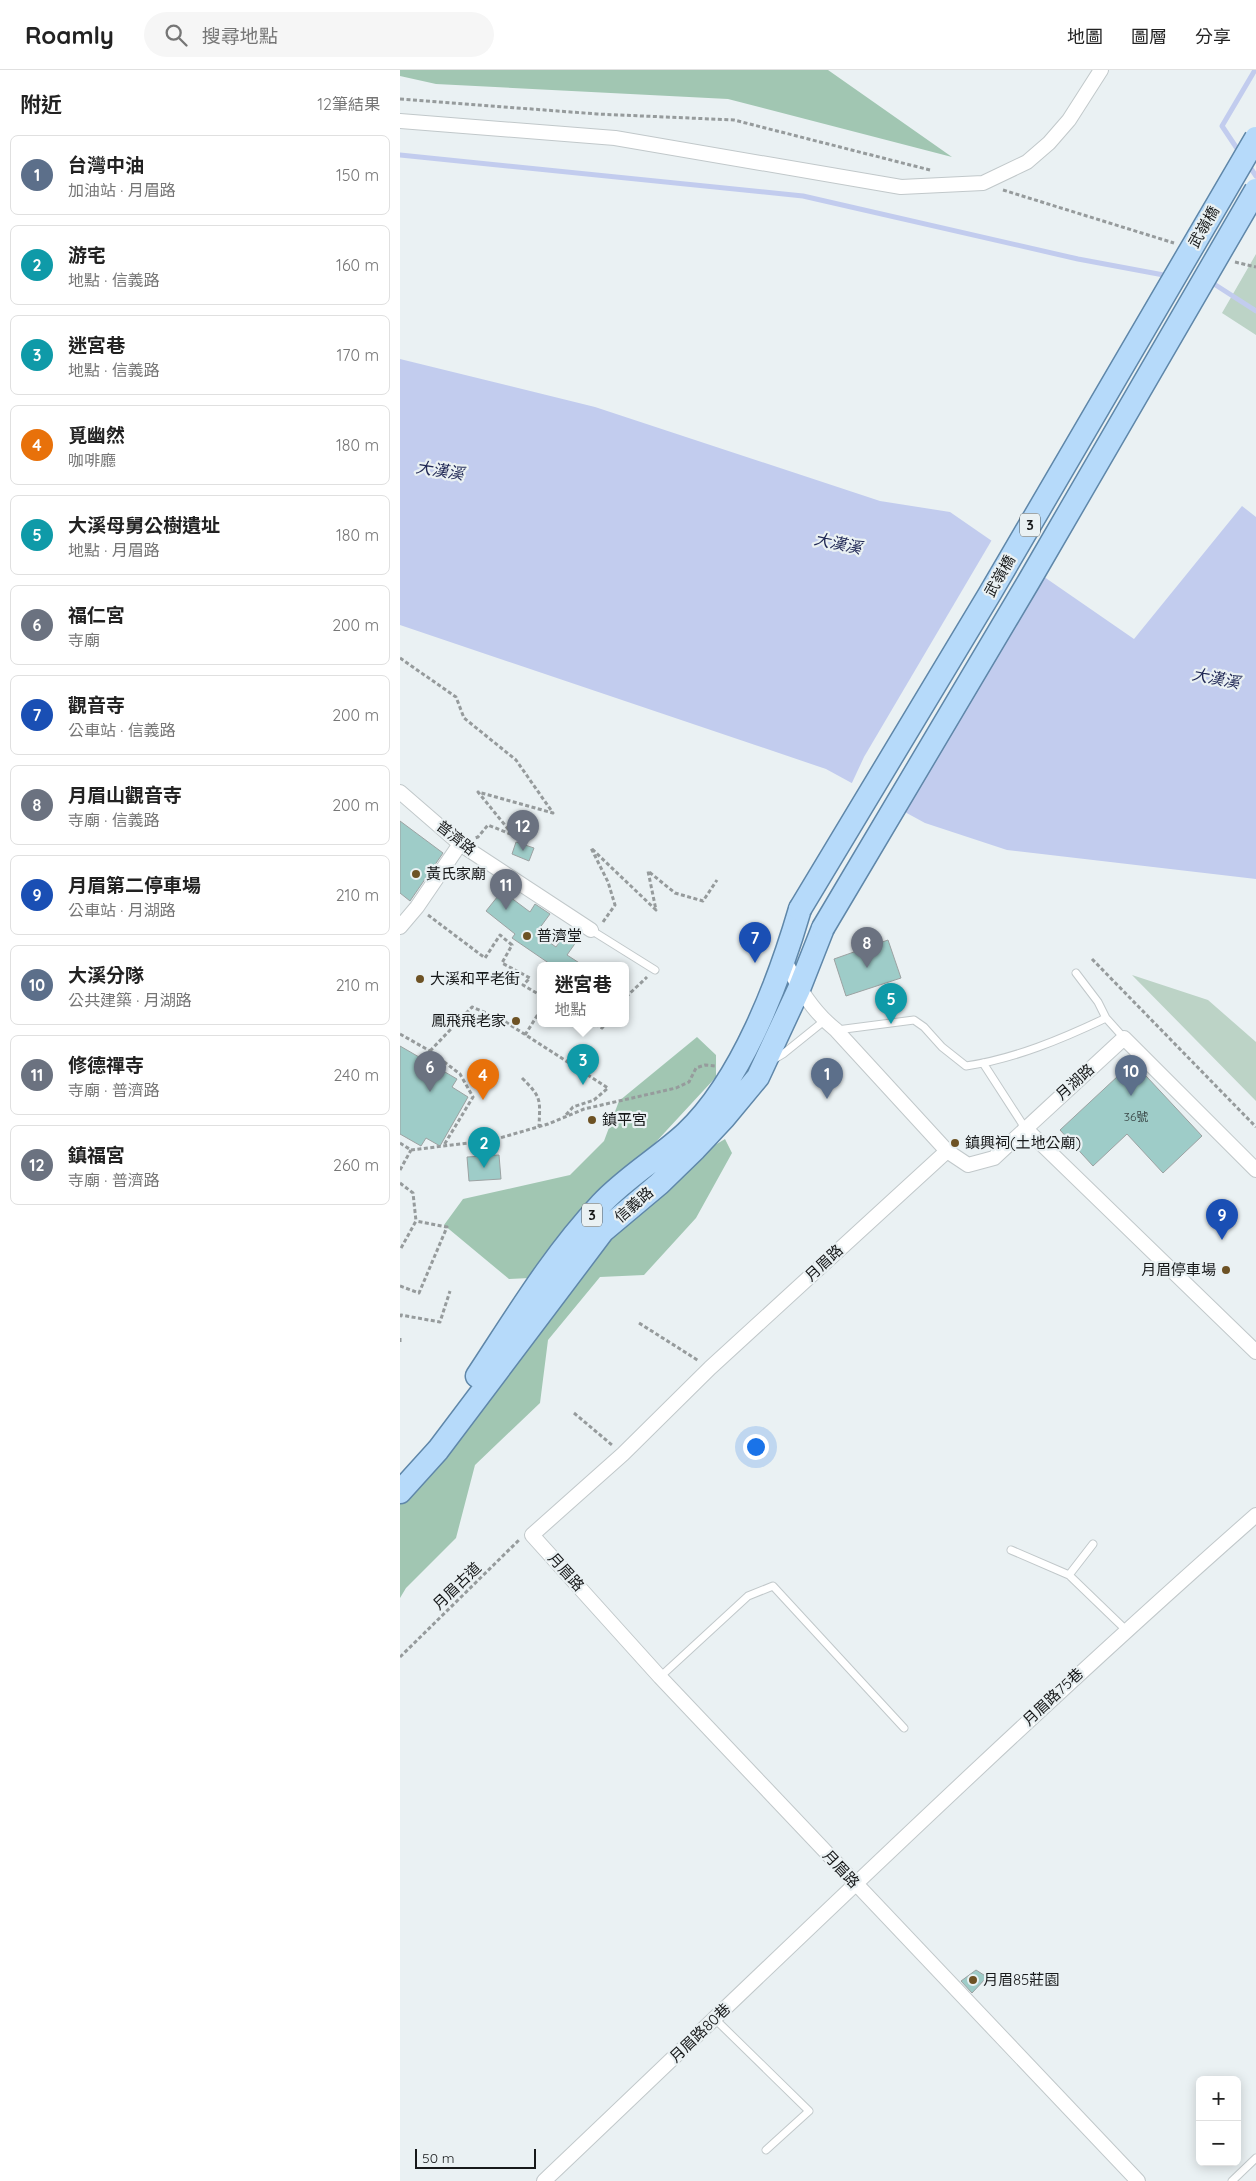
<!DOCTYPE html>
<html lang="zh-TW">
<head>
<meta charset="utf-8">
<style>
	body { margin:0; font-family:Quicksand,"Noto Sans TC",sans-serif; background:#f6f6f6; color:#222 }
	.controls { position:absolute; right:15px; bottom:15px; display:grid; overflow:hidden; border-radius:8px; box-shadow:0 2px 12px #0003 }
	.controls button { width:45px; height:45px; display:grid; place-items:center; padding:0; border:0; border-bottom:1px solid #e0e0e0; background:#fff; color:#222; font:25px sans-serif }
	.scale { position:absolute; left:15px; bottom:12px; width:121px; box-sizing:border-box; padding-left:5px; border:2px solid #17191a; border-top:0; font-size:14px; line-height:18px; white-space:nowrap; color:#17191a; -webkit-text-stroke:4px #eaf1f3; paint-order:stroke }
	.you { position:absolute; left:355px; top:1376px; width:18px; height:18px; margin:-12px; border:4px solid #fff; border-radius:50%; background:#1a73e8; box-shadow:0 0 0 8px #1a73e833 }
	.badge { display:grid; place-items:center; width:32px; height:32px; border-radius:50%; background:#1a73e8; color:#fff; font-size:16px; font-weight:700 }
	.pin { position:absolute; translate:-50% -41px; filter:drop-shadow(0 1px 2px #0008) }
	.pin::after { content:''; position:absolute; top:26px; width:18px; height:15px; background:inherit; clip-path:polygon(0 0,100% 0,50% 100%) }
	.popup { position:absolute; left:137px; top:892px; width:92px; height:65px; box-sizing:border-box; display:grid; place-content:center; border-radius:8px; background:#fff; filter:drop-shadow(0 1px 4px #0005); font-size:16px; white-space:nowrap; color:#767676 }
	.popup b { font-size:19px; color:#222 }
	.popup::after { content:''; position:absolute; left:50%; top:100%; margin-left:-10px; border:10px solid transparent; border-top-color:#fff }
	.list { margin:0; padding:0; list-style:none }
	h2 { display:flex; justify-content:space-between; align-items:center; height:65px; margin:0; padding:0 20px; font-size:21px }
	h2 small { font-size:16px; font-weight:400; color:#767676 }
	.list li { display:grid; grid-template-columns:32px 1fr auto; gap:15px; align-items:center; box-sizing:border-box; height:80px; margin:0 10px 10px; padding:0 10px; border:1px solid #e0e0e0; border-radius:8px }
	.list b { display:block; font-size:19px; white-space:nowrap }
	.list p { margin:0; font-size:16px; white-space:nowrap; color:#767676 }
	.list em { font-size:16px; font-style:normal; color:#767676 }
	.icon { flex:none; width:28px; height:28px; fill:none; stroke:currentColor; stroke-width:2; stroke-linecap:round; stroke-linejoin:round }
	.map { position:relative; flex:none; width:856px; height:2111px; overflow:hidden }
	header { display:flex; align-items:center; gap:30px; box-sizing:border-box; height:70px; padding:0 25px; background:#fff; border-bottom:1px solid #e0e0e0 }
	header strong { font-size:24px }
	nav { display:flex; gap:28px; margin-inline-start:auto; font-size:18px }
	.search { width:350px; height:45px; background:#f6f6f6; display:flex; align-items:center; gap:12px; box-sizing:border-box; padding:0 18px; border-radius:28px; color:#767676; font-size:19px }
	main { display:flex }
	aside { flex:1; background:#fff }
	.map>svg:first-child { display:block }
	.green { fill:#bcd3c6 }
	.forest { fill:#a1c6b2 }
	.water { fill:#c2ccee }
	.pier { fill:#eaf1f3 }
	.lines { fill:none; stroke-linecap:round; stroke-linejoin:round }
	.stream { stroke:#c2ccee; stroke-width:5 }
	.building { fill:#9eccc8; stroke:#9ca2a2 }
	.lane-casing { stroke:#c1c8ca; stroke-width:9 }
	.street-casing { stroke:#c1c8ca; stroke-width:16 }
	.primary-casing { stroke:#5f87a9; stroke-width:25 }
	.path { stroke:#969b9c; stroke-width:3; stroke-dasharray:4 2.5; stroke-linecap:butt }
	.lane { stroke:#fff; stroke-width:7 }
	.street { stroke:#fff; stroke-width:14 }
	.primary { stroke:#b6dafa; stroke-width:22 }
	.primary-bridge-casing { stroke:#5f87a9; stroke-width:25; stroke-linecap:butt }
	.primary-bridge { stroke:#b6dafa; stroke-width:22 }
	.poi-dot { fill:#6d5224; stroke:#eaf1f3; stroke-width:2 }
	.labels { text-anchor:middle; stroke-width:4.5; stroke-linejoin:round; paint-order:stroke }
	.number-label { font-size:12px; fill:#394646 }
	.shield { fill:#eaf1f3; stroke:#565a5b; stroke-width:1 }
	.shield-label { font-size:14px; font-weight:bold; fill:#17191a }
	.street-label { font-size:15px; fill:#17191a; stroke:#eaf1f3 }
	.poi-label { font-size:15px; fill:#17191a; stroke:#eaf1f3; text-anchor:start }
	.water-label { font-size:16px; font-style:italic; fill:#222a56; stroke:#eaf1f3 }
</style>
</head>
<body>
<header>
<strong>Roamly</strong>
<div class="search"><svg class="icon" aria-label="search" viewBox="0 0 24 24"><circle cx="10" cy="10" r="6"/><path d="M15 15l6 6"/></svg>搜尋地點</div>
<nav><a>地圖</a><a>圖層</a><a>分享</a></nav>
</header>
<main>
<aside>
<h2>附近<small>12筆結果</small></h2>
<ul class="list">
<li><span class="badge" style="background:#5c6f8a">1</span><div><b>台灣中油</b><p>加油站 · 月眉路</p></div><em>150 m</em></li>
<li><span class="badge" style="background:#0f9aa8">2</span><div><b>游宅</b><p>地點 · 信義路</p></div><em>160 m</em></li>
<li><span class="badge" style="background:#0f9aa8">3</span><div><b>迷宮巷</b><p>地點 · 信義路</p></div><em>170 m</em></li>
<li><span class="badge" style="background:#e8710a">4</span><div><b>覓幽然</b><p>咖啡廳</p></div><em>180 m</em></li>
<li><span class="badge" style="background:#0f9aa8">5</span><div><b>大溪母舅公樹遺址</b><p>地點 · 月眉路</p></div><em>180 m</em></li>
<li><span class="badge" style="background:#6b7280">6</span><div><b>福仁宮</b><p>寺廟</p></div><em>200 m</em></li>
<li><span class="badge" style="background:#1a4fb4">7</span><div><b>觀音寺</b><p>公車站 · 信義路</p></div><em>200 m</em></li>
<li><span class="badge" style="background:#6b7280">8</span><div><b>月眉山觀音寺</b><p>寺廟 · 信義路</p></div><em>200 m</em></li>
<li><span class="badge" style="background:#1a4fb4">9</span><div><b>月眉第二停車場</b><p>公車站 · 月湖路</p></div><em>210 m</em></li>
<li><span class="badge" style="background:#5c6f8a">10</span><div><b>大溪分隊</b><p>公共建築 · 月湖路</p></div><em>210 m</em></li>
<li><span class="badge" style="background:#6b7280">11</span><div><b>修德禪寺</b><p>寺廟 · 普濟路</p></div><em>240 m</em></li>
<li><span class="badge" style="background:#6b7280">12</span><div><b>鎮福宮</b><p>寺廟 · 普濟路</p></div><em>260 m</em></li>
</ul>
</aside>
<div class="map">
<svg width="856" height="2111" viewBox="0 0 856 2111">
	<rect width="100%" height="100%" fill="#eaf1f3"/>
	<path class="green" d="M856,184V265L822,243Z
		M732,905L808,930L856,972V1031Z"/>
	<path class="forest" d="M0,0H428L552,87L328,29L36,14L0,6Z
		M297,967L316,985V1007L130,1208L109,1209L44,1155L63,1129L170,1105L204,1071L219,1031Z
		M325,1069L332,1083L296,1148L244,1205L200,1207L148,1270L140,1333L75,1395L56,1468L6,1518L0,1528V1431L213,1163L297,1086Z"/>
	<path class="water" d="M0,289L195,337L480,431L550,442L734,569L842,436L856,447V809L607,780L525,753L426,699L0,555Z"/>
	<path class="pier" d="M593,468L641,501L500,742L451,715L464,687Z"/>
	<g class="lines">
		<path class="stream" d="M840,83L822,56L855,0
			M0,85L403,126L678,189L769,206
			M848,94L856,106
			M809,213L814,214L856,241"/>
	</g>
	<path class="building" d="M0,751L43,783L10,831L0,823Z
		M116,772L134,778L129,791L112,784Z
		M102,821L130,842L135,834L150,844L136,863L156,877L170,857L181,865L167,885L184,896H153L112,868L115,864L86,841Z
		M488,870L501,908L446,926L434,889Z
		M0,976L57,1009L52,1017L68,1027L40,1076L26,1068L21,1076L0,1064Z
		M733,992L802,1066L763,1103L727,1064L693,1096L660,1060Z
		M99,1085L101,1109L69,1111L67,1087Z
		M576,1900L587,1907L572,1923L561,1911Z"/>
	<g class="lines">
		<defs>
			<path id="lane" d="M191,860L255,900
				M676,903L698,932L706,948
				M437,960L514,950L524,957L542,977L566,996C614,989 662,969 706,948L724,968
				M373,990L383,984L424,951
				M583,993L625,1058
				M611,1480L669,1505L726,1560
				M669,1505L693,1474
				M260,1607L348,1526L373,1516L504,1658
				M315,1949L409,2041L366,2080
				M832,2111L856,2088"/>
			<path id="street" d="M0,51L215,68L501,117L583,113L627,92L649,73L669,50L701,0
				M0,722L60,774L191,860
				M0,857L17,837L60,774
				M385,891C398,917 413,942 436,960L547,1081L310,1298L223,1384L132,1465L260,1607L738,2111
				M625,1058L856,1282
				M547,1081L568,1095L594,1088L724,968L856,1100
				M144,2111C380,1887 612,1660 856,1445"/>
			<path id="primary" d="M77,1306C116,1247 153,1185 201,1134C226,1107 259,1088 286,1063C342,1010 379,911 400,839
				M0,1422L38,1380L203,1161L259,1114L295,1079L324,1048L358,1007L399,919L423,858"/>
		</defs>
		<use href="#lane" class="lane-casing"/>
		<use href="#street" class="street-casing"/>
		<use href="#primary" class="primary-casing"/>
		<path class="path" d="M0,29L197,44L334,50L530,100
			M603,120L774,173
			M835,192L856,197
			M0,588L56,627L64,648L116,690L153,743L78,722L113,765L88,755L78,767L75,768
			M28,845L85,888L100,865L112,875L102,893L130,908L123,915L140,925
			M203,852L215,835L208,812L191,778L256,840L248,801L275,823L303,831L317,810
			M692,889L856,1057
			M226,927L247,907
			M195,954L202,958L205,954
			M0,964L30,981L60,1004L73,1027L44,1075
			M125,965L140,941
			M30,981L72,937L101,949L208,1018L194,1030L173,1037L164,1047
			M122,1008C142,1028 140,1029 139,1057
			M0,1073L11,1080L93,1070L148,1054L184,1039L276,1018L289,1012L296,998L305,995L316,996
			M0,1100L11,1080
			M0,1113L13,1123L16,1151L0,1180
			M0,1216L19,1223L47,1157L16,1151
			M0,1247L1,1245L40,1252L50,1221
			M239,1253L299,1291
			M0,1268V1272
			M174,1343L212,1375
			M0,1587L119,1470"/>
		<use href="#lane" class="lane"/>
		<use href="#street" class="street"/>
		<use href="#primary" class="primary"/>
		<defs>
			<path id="primary-bridge" d="M400,839L589,525L856,68
				M423,858L629,511L856,120"/>
		</defs>
		<use href="#primary-bridge" class="primary-bridge-casing"/>
		<use href="#primary-bridge" class="primary-bridge"/>
	</g>
	<g class="poi-dot">
		<circle cx="16" cy="804" r="5"/>
		<circle cx="127" cy="866" r="5"/>
		<circle cx="20" cy="909" r="5"/>
		<circle cx="116" cy="951" r="5"/>
		<circle cx="192" cy="1050" r="5"/>
		<circle cx="555" cy="1073" r="5"/>
		<circle cx="826" cy="1200" r="5"/>
		<circle cx="573" cy="1910" r="5"/>
	</g>
	<g class="labels">
		<g class="number-label">
			<text x="736" y="1051">36號</text>
		</g>
		<g class="shield">
			<rect x="620" y="443.5" width="20" height="23" rx="4"/>
			<rect x="182" y="1133.5" width="20" height="23" rx="4"/>
		</g>
		<g class="shield-label">
			<text x="630" y="460">3</text>
			<text x="192" y="1150">3</text>
		</g>
		<g class="street-label">
			<text transform="translate(804 157) rotate(-60)" y="5">武嶺橋</text>
			<text transform="translate(600 506) rotate(-60)" y="5">武嶺橋</text>
			<text transform="translate(56 768) rotate(38)" y="5">普濟路</text>
			<text transform="translate(675 1012) rotate(-42)" y="5">月湖路</text>
			<text transform="translate(234 1135) rotate(-41)" y="5">信義路</text>
			<text transform="translate(424 1193) rotate(-43)" y="5">月眉路</text>
			<text transform="translate(166 1502) rotate(48)" y="5">月眉路</text>
			<text transform="translate(57 1516) rotate(-44)" y="5">月眉古道</text>
			<text transform="translate(653 1627) rotate(-43)" y="5">月眉路75巷</text>
			<text transform="translate(441 1799) rotate(47)" y="5">月眉路</text>
			<text transform="translate(300 1963) rotate(-44)" y="5">月眉路80巷</text>
		</g>
		<g class="poi-label">
			<text x="26" y="809">黃氏家廟</text>
			<text x="137" y="871">普濟堂</text>
			<text x="30" y="914">大溪和平老街</text>
			<text x="106" y="956" text-anchor="end">鳳飛飛老家</text>
			<text x="202" y="1055">鎮平宮</text>
			<text x="565" y="1078">鎮興祠(土地公廟)</text>
			<text x="816" y="1205" text-anchor="end">月眉停車場</text>
			<text x="583" y="1915">月眉85莊園</text>
		</g>
		<g class="water-label">
			<text transform="translate(40 400) rotate(9)" y="6">大漢溪</text>
			<text transform="translate(438 473) rotate(12)" y="6">大漢溪</text>
			<text transform="translate(816 608) rotate(11)" y="6">大漢溪</text>
		</g>
	</g>
</svg>
<div class="controls">
<button>+</button>
<button>−</button>
</div>
<div class="scale">50 m</div>
<div class="you"></div>
<div class="pin badge" style="left:427px;top:1029px;background:#5c6f8a">1</div>
<div class="pin badge" style="left:84px;top:1098px;background:#0f9aa8">2</div>
<div class="pin badge" style="left:183px;top:1015px;background:#0f9aa8">3</div>
<div class="popup"><b>迷宮巷</b>地點</div>
<div class="pin badge" style="left:83px;top:1030px;background:#e8710a">4</div>
<div class="pin badge" style="left:491px;top:954px;background:#0f9aa8">5</div>
<div class="pin badge" style="left:30px;top:1022px;background:#6b7280">6</div>
<div class="pin badge" style="left:355px;top:893px;background:#1a4fb4">7</div>
<div class="pin badge" style="left:467px;top:898px;background:#6b7280">8</div>
<div class="pin badge" style="left:822px;top:1170px;background:#1a4fb4">9</div>
<div class="pin badge" style="left:731px;top:1026px;background:#5c6f8a">10</div>
<div class="pin badge" style="left:106px;top:840px;background:#6b7280">11</div>
<div class="pin badge" style="left:123px;top:781px;background:#6b7280">12</div>
</div>
</main>
</body>
</html>
